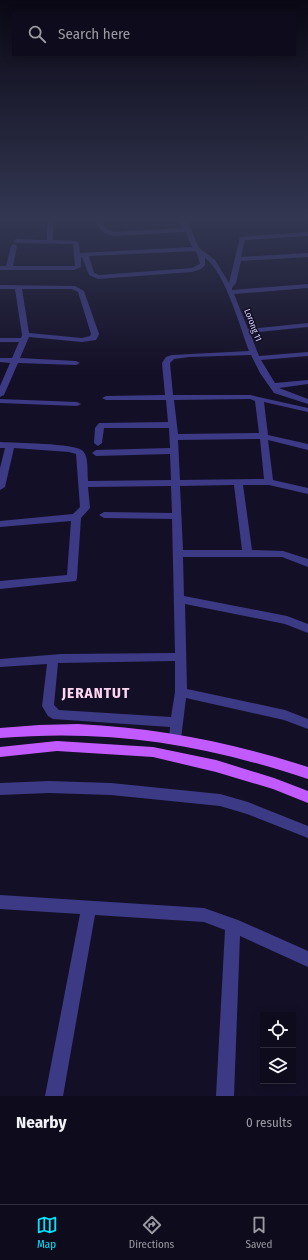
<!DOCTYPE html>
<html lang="en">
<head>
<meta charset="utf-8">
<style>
	body { margin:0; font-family:"Fira Sans Condensed",sans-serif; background:#1c1929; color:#f1f3f6 }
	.controls { position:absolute; right:12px; bottom:12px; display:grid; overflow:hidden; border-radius:0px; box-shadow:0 2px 10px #0003 }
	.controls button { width:36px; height:36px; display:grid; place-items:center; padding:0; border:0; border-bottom:1px solid #2e2b3b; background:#0e0b1c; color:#f1f3f6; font:20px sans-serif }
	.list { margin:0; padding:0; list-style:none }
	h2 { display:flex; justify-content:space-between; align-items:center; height:52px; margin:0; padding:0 16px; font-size:17px }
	h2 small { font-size:13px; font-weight:400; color:#9b9ba3 }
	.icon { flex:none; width:22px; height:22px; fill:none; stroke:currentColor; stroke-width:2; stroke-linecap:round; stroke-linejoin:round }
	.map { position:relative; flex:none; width:308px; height:1096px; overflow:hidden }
	.search { position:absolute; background:#0e0b1c; box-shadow:0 2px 10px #0003; left:12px; right:12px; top:12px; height:44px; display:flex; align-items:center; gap:10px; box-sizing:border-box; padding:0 14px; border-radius:0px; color:#9b9ba3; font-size:15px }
	.sheet { height:108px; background:#0e0b1c }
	nav { display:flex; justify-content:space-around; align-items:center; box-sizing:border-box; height:56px; border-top:1px solid #2e2b3b; background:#0e0b1c; font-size:11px; color:#9b9ba3 }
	nav a { display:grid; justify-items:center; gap:2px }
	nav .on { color:#00e5ff }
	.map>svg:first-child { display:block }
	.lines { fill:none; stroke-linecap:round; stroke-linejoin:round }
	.street { fill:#3d3a85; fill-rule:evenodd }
	.primary { fill:#c25bff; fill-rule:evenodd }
	.labels { text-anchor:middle; stroke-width:3; stroke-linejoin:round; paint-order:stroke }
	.far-street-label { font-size:9px; fill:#d9d4ff; stroke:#130f26 }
	.district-label { font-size:15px; font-weight:bold; letter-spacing:1px; fill:#ffd6f0; stroke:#130f26 }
</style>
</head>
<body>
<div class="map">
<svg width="308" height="1096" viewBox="0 0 308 1096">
	<rect width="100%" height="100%" fill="#130f26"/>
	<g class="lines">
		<path class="street" d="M47,218H53V240L76,241L79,243L80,253L192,247L186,232L113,236C102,233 98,229 95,218H101L105,228L113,232L184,228L180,218H186L199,248L215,260L229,283L240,237L308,232V236L245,240L241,257L308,253V257L241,261L236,283L232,288V290L308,284V288L234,294L248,329L308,323V327L250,333L259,356L308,352V356L261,360L275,383L308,380V384L279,388L308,399V404L274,393L260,373L251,355L189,357L174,359L170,363L173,395H250L308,408V412L264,402L268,435L308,444V450L268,440L273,480L308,488V494L269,485H243L252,550L283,551L308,559V567L282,557H183L184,596L287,616L308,624V633L285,624L185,604L187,689L285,710L308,719V729L284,720L186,698L181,739L179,743L175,744L171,743L169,739L170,727L53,719L48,716L42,706L47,664L0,667V659L61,654L175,653L172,519L104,518L99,515L104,512L172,513L171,486L88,487L90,508L81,518L77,578L76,581L0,589V581L67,575L71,521L0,527V521L73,514L80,507L76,454L69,452L14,448L5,487L0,490V468L5,448H0V442C14,443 75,443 83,451C89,457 87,473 88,481L171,480L170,454L96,456L92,453L96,450L170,448L169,428H104L102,443L98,446L94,443L95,428L99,423L168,422L166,400H106L102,398L106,396L165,395L162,363L166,357L172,355L249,351C240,327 225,272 205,258V265L201,269L192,272L98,279L89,275L82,257H81V267L74,270H0V266H6L11,246L14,244L17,246L13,266H75L73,244L16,243L13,241L16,239L47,240ZM195,251L197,253L200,264L192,268L99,275L94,273L89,256ZM250,399L255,401L259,433L178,434L174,400ZM260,439L264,479L180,480L178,440ZM234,485L242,550H183L180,486ZM175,661V692L171,717L59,710L54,705L58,663Z
			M0,285L75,286L84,291L99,334L96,340L82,342L29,337L20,358L76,361L80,363L76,365L18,363L4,395L0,397V386L10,363L0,362V358H12L19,342H0V338H21L22,335L15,289H0ZM22,289H72L78,292L91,334L90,336L82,338L29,333Z
			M0,399L77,402L81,404L77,406L0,403Z
			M49,781L111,783L220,794L248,802L308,826V838L247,814L220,806L111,795L49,793L0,795V783Z
			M0,895L204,908L238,920L308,951V967L240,936L234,1096H216L225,930L204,922L95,915L63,1096H45L80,914L0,909Z"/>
		<path class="primary" d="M78,724C159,728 230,742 308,767V779C202,744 111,729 0,738V728L39,725Z
			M57,741L153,747L216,760L274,778L308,791V803L273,789L216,772L153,757L57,751L0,757V747Z"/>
	</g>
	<linearGradient id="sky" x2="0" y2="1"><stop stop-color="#0a0815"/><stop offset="0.59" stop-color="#333752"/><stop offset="1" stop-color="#333752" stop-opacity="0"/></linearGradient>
	<rect width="308" height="372" fill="url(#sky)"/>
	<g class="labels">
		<g class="far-street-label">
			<text transform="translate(253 325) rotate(69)" y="3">Lorong 11</text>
		</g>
		<g class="district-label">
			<text x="96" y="698">JERANTUT</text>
		</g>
	</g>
</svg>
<div class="controls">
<button><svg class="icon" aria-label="locate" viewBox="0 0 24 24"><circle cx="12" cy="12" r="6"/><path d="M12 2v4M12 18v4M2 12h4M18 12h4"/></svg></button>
<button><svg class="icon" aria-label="layers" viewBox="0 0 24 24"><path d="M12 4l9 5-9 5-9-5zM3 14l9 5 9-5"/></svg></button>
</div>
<div class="search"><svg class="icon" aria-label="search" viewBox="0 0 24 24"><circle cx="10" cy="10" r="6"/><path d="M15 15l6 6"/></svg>Search here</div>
</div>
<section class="sheet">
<h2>Nearby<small>0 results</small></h2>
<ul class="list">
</ul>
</section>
<nav>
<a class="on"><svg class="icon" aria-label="map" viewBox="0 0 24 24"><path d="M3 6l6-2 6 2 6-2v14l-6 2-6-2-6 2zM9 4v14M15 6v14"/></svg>Map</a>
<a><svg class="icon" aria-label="directions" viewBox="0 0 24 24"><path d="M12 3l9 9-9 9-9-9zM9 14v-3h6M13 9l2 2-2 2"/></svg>Directions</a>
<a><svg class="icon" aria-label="saved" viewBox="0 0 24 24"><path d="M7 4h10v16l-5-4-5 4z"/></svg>Saved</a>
</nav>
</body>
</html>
